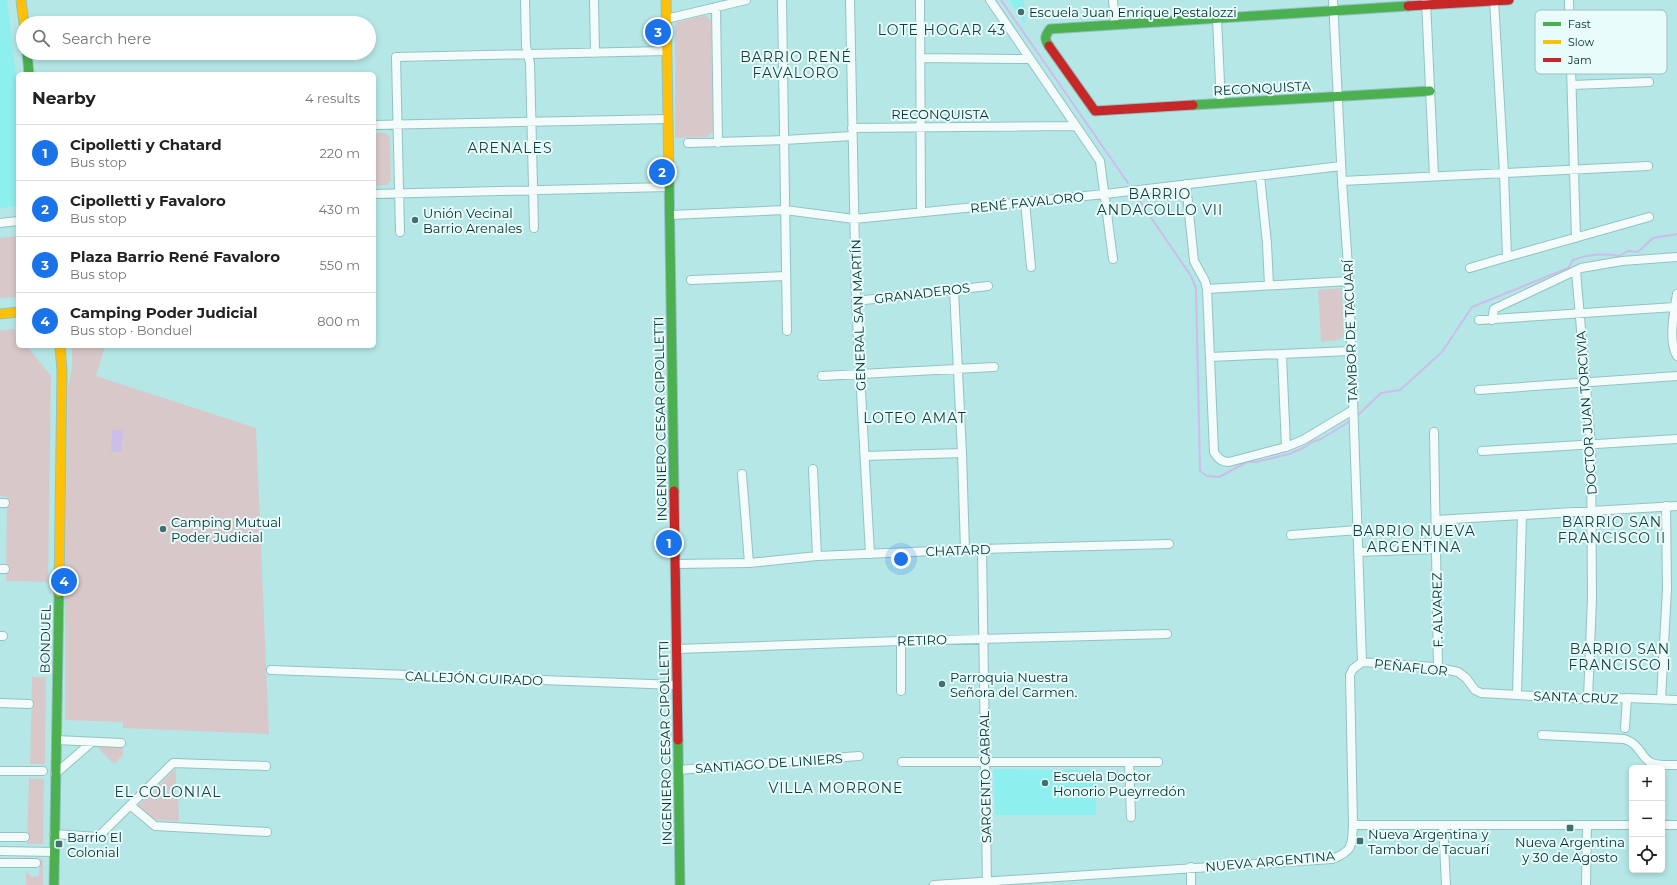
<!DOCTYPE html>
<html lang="en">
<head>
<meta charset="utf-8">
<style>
	body { margin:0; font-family:Montserrat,sans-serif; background:#f6f6f6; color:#222 }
	.controls { position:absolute; right:12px; bottom:12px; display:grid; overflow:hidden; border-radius:6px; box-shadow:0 2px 6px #0003 }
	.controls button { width:36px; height:36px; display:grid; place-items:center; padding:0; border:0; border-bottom:1px solid #e0e0e0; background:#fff; color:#222; font:20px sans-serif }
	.you { position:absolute; left:901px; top:559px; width:14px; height:14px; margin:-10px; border:3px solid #fff; border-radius:50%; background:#1a73e8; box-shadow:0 0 0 6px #1a73e833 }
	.badge { display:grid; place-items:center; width:26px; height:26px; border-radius:50%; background:#1a73e8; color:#fff; font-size:13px; font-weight:700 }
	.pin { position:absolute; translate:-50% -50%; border:2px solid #fff; box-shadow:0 1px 4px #0006 }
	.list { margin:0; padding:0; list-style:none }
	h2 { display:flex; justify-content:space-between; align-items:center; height:52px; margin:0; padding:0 16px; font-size:17px }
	h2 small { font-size:13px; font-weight:400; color:#767676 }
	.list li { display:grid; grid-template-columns:26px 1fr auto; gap:12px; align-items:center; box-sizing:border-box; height:56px; padding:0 16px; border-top:1px solid #e0e0e0 }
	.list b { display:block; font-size:15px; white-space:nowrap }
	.list p { margin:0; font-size:13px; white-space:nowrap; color:#767676 }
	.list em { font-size:13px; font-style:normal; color:#767676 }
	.icon { flex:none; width:22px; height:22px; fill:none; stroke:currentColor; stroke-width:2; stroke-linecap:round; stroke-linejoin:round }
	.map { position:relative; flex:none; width:1677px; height:885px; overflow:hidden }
	.search { position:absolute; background:#fff; box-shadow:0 2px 6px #0003; left:16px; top:16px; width:360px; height:44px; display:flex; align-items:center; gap:10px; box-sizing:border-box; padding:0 14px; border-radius:22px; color:#767676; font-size:15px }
	.panel { position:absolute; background:#fff; box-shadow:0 2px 6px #0003; left:16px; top:72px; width:360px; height:276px; border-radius:6px }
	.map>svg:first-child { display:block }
	.built { fill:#8defee }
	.green { fill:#d8c8ca }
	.water { fill:#ccbdea }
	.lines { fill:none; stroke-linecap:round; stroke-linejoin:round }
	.stream { stroke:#ccbdea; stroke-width:2 }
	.street-casing { stroke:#94c2c2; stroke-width:10 }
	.fast-casing { stroke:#94c2c2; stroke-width:11 }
	.slow-casing { stroke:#94c2c2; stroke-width:11 }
	.jam-casing { stroke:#94c2c2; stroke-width:11 }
	.street { stroke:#f4fbfb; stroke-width:8 }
	.fast { stroke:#4caf50; stroke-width:9 }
	.slow { stroke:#ffc107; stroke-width:9 }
	.jam { stroke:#c62828; stroke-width:9 }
	.poi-dot { fill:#426f6f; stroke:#e7fcfb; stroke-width:1.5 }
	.labels { text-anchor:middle; stroke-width:4; stroke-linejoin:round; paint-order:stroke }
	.poi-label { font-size:13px; fill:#042e2e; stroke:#e7fcfb; text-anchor:start }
	.street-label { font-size:13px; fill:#042e2e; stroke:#e7fcfb }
	.neighbourhood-label { font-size:14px; letter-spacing:1px; fill:#153d3c; stroke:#e7fcfb }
	.key { fill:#e7fcfb; stroke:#a3bebe; stroke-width:1 }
	.key-label { font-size:11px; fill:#042e2e }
</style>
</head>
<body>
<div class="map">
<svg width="1677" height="885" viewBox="0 0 1677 885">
	<rect width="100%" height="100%" fill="#b6e7e7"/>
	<path class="built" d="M0,0H7L18,92V206L0,208Z
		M1009,0H1024L1025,24Z
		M994,769L1096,770V815H995Z"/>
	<path class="green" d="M705,15L711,21L713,130L708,137L675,138V23Z
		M374,133H385L390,137L391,181L386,185L374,186Z
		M18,236V297L0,298V238Z
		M1342,288L1344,336L1339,340L1321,342L1318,290Z
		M14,329L18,334V346H27L51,376L48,582L6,581L7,497L0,496V330Z
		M72,346H105L96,376L256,428L269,734L123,728V722L65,720V570L68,388L72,368Z
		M32,677H46L45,764H30Z
		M93,743L123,744V755L114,764Z
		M176,768V794L178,795L179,821L154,820L138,806Z
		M29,778L44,779L43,844H27Z
		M40,859H43V885H26V872L32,877L39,876Z"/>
	<path class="water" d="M112,430L123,431L121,452L111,451Z"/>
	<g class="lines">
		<path class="stream" d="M1001,0L1128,183
			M1137,197L1191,276L1196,288L1200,471L1207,476L1219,477L1247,462H1256L1289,454L1305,447L1312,442L1321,439L1352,420
			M1356,417L1381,393L1400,390L1442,352L1472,307L1568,268L1573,260C1589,254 1602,253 1619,256L1628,251L1638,252L1653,238L1677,234"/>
		<defs>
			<path id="street" d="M525,0L526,46L530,63L534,228
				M594,0L595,53
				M782,0L787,331
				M850,0L856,301L870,554
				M920,0L921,212
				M990,0L1100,161L1113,259
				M1113,0L1115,25
				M1333,0L1342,181L1349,281L1362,662
				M1494,0L1504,173L1507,257
				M1569,0L1576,238
				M1426,1L1434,176
				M716,7L718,143
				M666,19L746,0
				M1217,19L1221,104
				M920,58L1029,59
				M1572,85L1649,82
				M374,125L668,119
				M852,128L1075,126
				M688,143L784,140L852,136
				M1260,176L1267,244L1269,285
				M1342,181L1648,166
				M1186,184L1194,261L1205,281L1207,289L1214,452C1218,458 1221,462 1229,462L1286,447L1303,440L1353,410
				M374,194L669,187
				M1025,201L1031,267
				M670,215L785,210L854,219L1105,194L1341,166
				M0,223L18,221
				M400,232L396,57L667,51
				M1470,268L1507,257L1649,217
				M1576,271L1591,445L1592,598L1588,699
				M691,280L786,276
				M1207,289L1349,281
				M954,290L962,453L965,550
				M1677,294C1674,312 1668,341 1677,356
				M856,301L988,286
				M1479,320L1675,307
				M1492,320L1494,309L1581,268L1622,261L1677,257
				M1282,355L1286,447
				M1210,357L1350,351
				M822,376L994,367
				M1479,390L1677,376
				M1434,432L1438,668
				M1482,451L1677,439
				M865,456L962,453
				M813,469L817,556
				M742,474L749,563
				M0,503H5
				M1436,520L1677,506
				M1291,535L1358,530
				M982,549L987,885
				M1358,552L1436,549
				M675,564L749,563L817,556L982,549L1169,544
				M0,569H5
				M0,636H3
				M901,641V691
				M677,649L901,641L1167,634
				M1362,662L1434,667L1458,672L1466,678L1475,690L1481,693L1588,699L1627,698L1677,700
				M271,670L677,685
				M1517,694L1522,515
				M1661,699L1667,589L1666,506
				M0,703L29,704
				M1625,728L1627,698
				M1542,735L1624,739C1641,744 1641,759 1652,763C1659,766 1669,765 1677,765
				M56,740L121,743
				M902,762H1158
				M1129,762L1131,817
				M678,770L859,756
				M0,771H43
				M55,774L92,742
				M130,805L155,826L267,832
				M1353,825L1350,675L1353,669L1362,662
				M1443,825L1446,885
				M1662,825H1677
				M54,834L98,837L173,763L266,766
				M0,837H25
				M0,851L54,852
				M0,863H36
				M1191,867V885
				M934,885L1332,859C1353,851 1352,846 1353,825H1632
				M1586,885L1587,825"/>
			<path id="fast" d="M1049,46C1044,39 1045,36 1050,29L1408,6
				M27,53L29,74
				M1193,105L1430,91
				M669,177L674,491
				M678,740L680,885
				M54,885L59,592"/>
			<path id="slow" d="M21,0L24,23
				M666,0L669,177
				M0,314L18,312
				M59,592L62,371L60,346"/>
			<path id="jam" d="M1408,6L1509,0
				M1049,46L1095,111L1193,105
				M674,491L678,740"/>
		</defs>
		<use href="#street" class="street-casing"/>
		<use href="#fast" class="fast-casing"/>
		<use href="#slow" class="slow-casing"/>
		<use href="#jam" class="jam-casing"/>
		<use href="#street" class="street"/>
		<use href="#fast" class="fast"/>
		<use href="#slow" class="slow"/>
		<use href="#jam" class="jam"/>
	</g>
	<g class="poi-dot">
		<circle cx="1021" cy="12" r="4"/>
		<circle cx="415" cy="220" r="4"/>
		<circle cx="163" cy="529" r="4"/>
		<circle cx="942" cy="684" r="4"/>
		<circle cx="1045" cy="783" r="4"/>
		<rect x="1566" y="824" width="8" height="8" rx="2"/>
		<rect x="1356" y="837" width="8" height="8" rx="2"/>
		<rect x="55" y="840" width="8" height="8" rx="2"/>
	</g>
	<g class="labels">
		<g class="poi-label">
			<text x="1029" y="17">Escuela Juan Enrique Pestalozzi</text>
			<text x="423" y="218">Unión Vecinal<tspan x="423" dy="15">Barrio Arenales</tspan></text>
			<text x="171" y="527">Camping Mutual<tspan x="171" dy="15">Poder Judicial</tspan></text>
			<text x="950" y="682">Parroquia Nuestra<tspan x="950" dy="15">Señora del Carmen.</tspan></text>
			<text x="1053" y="781">Escuela Doctor<tspan x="1053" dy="15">Honorio Pueyrredón</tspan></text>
			<text x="1368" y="839">Nueva Argentina y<tspan x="1368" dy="15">Tambor de Tacuarí</tspan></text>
			<text x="67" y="842">Barrio El<tspan x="67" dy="15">Colonial</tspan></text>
			<text x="1570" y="847" text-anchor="middle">Nueva Argentina<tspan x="1570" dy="15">y 30 de Agosto</tspan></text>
		</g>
		<g class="street-label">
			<text transform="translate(1262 88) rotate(-3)" y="5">RECONQUISTA</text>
			<text x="940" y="119">RECONQUISTA</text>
			<text transform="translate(1027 202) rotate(-6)" y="5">RENÉ FAVALORO</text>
			<text transform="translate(922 293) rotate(-7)" y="5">GRANADEROS</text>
			<text transform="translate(858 315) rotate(-92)" y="5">GENERAL SAN MARTÍN</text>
			<text transform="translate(1350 331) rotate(-92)" y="5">TAMBOR DE TACUARÍ</text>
			<text transform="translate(1586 413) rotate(-94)" y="5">DOCTOR JUAN TORCIVIA</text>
			<text transform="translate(660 419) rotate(-91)" y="5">INGENIERO CESAR CIPOLLETTI</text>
			<text transform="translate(958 550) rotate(-2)" y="5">CHATARD</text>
			<text transform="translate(1437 610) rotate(-91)" y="5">F. ALVAREZ</text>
			<text transform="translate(45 639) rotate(-89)" y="5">BONDUEL</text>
			<text transform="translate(922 640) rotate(-2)" y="5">RETIRO</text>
			<text transform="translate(1411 667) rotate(6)" y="5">PEÑAFLOR</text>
			<text transform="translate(474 678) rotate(2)" y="5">CALLEJÓN GUIRADO</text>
			<text transform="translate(1576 697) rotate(2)" y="5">SANTA CRUZ</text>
			<text transform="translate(665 743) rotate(-91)" y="5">INGENIERO CESAR CIPOLLETTI</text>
			<text transform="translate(769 763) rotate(-4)" y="5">SANTIAGO DE LINIERS</text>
			<text transform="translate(985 777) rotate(-91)" y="5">SARGENTO CABRAL</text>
			<text transform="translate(1270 861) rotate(-5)" y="5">NUEVA ARGENTINA</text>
		</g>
		<g class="neighbourhood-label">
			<text x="942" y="35">LOTE HOGAR 43</text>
			<text x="796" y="62">BARRIO RENÉ<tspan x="796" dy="16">FAVALORO</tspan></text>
			<text x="510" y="153">ARENALES</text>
			<text x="1160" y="199">BARRIO<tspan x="1160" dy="16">ANDACOLLO VII</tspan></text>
			<text x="915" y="423">LOTEO AMAT</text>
			<text x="1612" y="527">BARRIO SAN<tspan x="1612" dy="16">FRANCISCO II</tspan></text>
			<text x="1414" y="536">BARRIO NUEVA<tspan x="1414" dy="16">ARGENTINA</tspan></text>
			<text x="1620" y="654">BARRIO SAN<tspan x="1620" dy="16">FRANCISCO I</tspan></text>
			<text x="836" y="793">VILLA MORRONE</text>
			<text x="168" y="797">EL COLONIAL</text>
		</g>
	</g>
	<rect x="1535" y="10" width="132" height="64" rx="6" class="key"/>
	<rect x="1543" y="22" width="18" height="4" fill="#4caf50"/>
	<rect x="1543" y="40" width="18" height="4" fill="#ffc107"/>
	<rect x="1543" y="58" width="18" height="4" fill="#c62828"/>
	<g class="key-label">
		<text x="1568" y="28">Fast</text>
		<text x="1568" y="46">Slow</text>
		<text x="1568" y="64">Jam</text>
	</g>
</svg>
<div class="controls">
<button>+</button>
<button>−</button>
<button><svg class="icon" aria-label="locate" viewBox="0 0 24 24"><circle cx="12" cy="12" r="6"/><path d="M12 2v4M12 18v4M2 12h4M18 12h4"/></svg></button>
</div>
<div class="you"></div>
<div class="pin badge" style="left:669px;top:543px">1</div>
<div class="pin badge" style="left:662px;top:172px">2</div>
<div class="pin badge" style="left:658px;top:32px">3</div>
<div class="pin badge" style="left:64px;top:581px">4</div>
<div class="search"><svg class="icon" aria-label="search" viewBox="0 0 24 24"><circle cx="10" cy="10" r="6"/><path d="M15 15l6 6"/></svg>Search here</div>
<section class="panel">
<h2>Nearby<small>4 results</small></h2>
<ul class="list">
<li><span class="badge">1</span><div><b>Cipolletti y Chatard</b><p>Bus stop</p></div><em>220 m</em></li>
<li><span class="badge">2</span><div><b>Cipolletti y Favaloro</b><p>Bus stop</p></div><em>430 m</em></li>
<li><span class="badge">3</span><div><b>Plaza Barrio René Favaloro</b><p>Bus stop</p></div><em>550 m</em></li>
<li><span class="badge">4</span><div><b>Camping Poder Judicial</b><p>Bus stop · Bonduel</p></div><em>800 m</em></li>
</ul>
</section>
</div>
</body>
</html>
